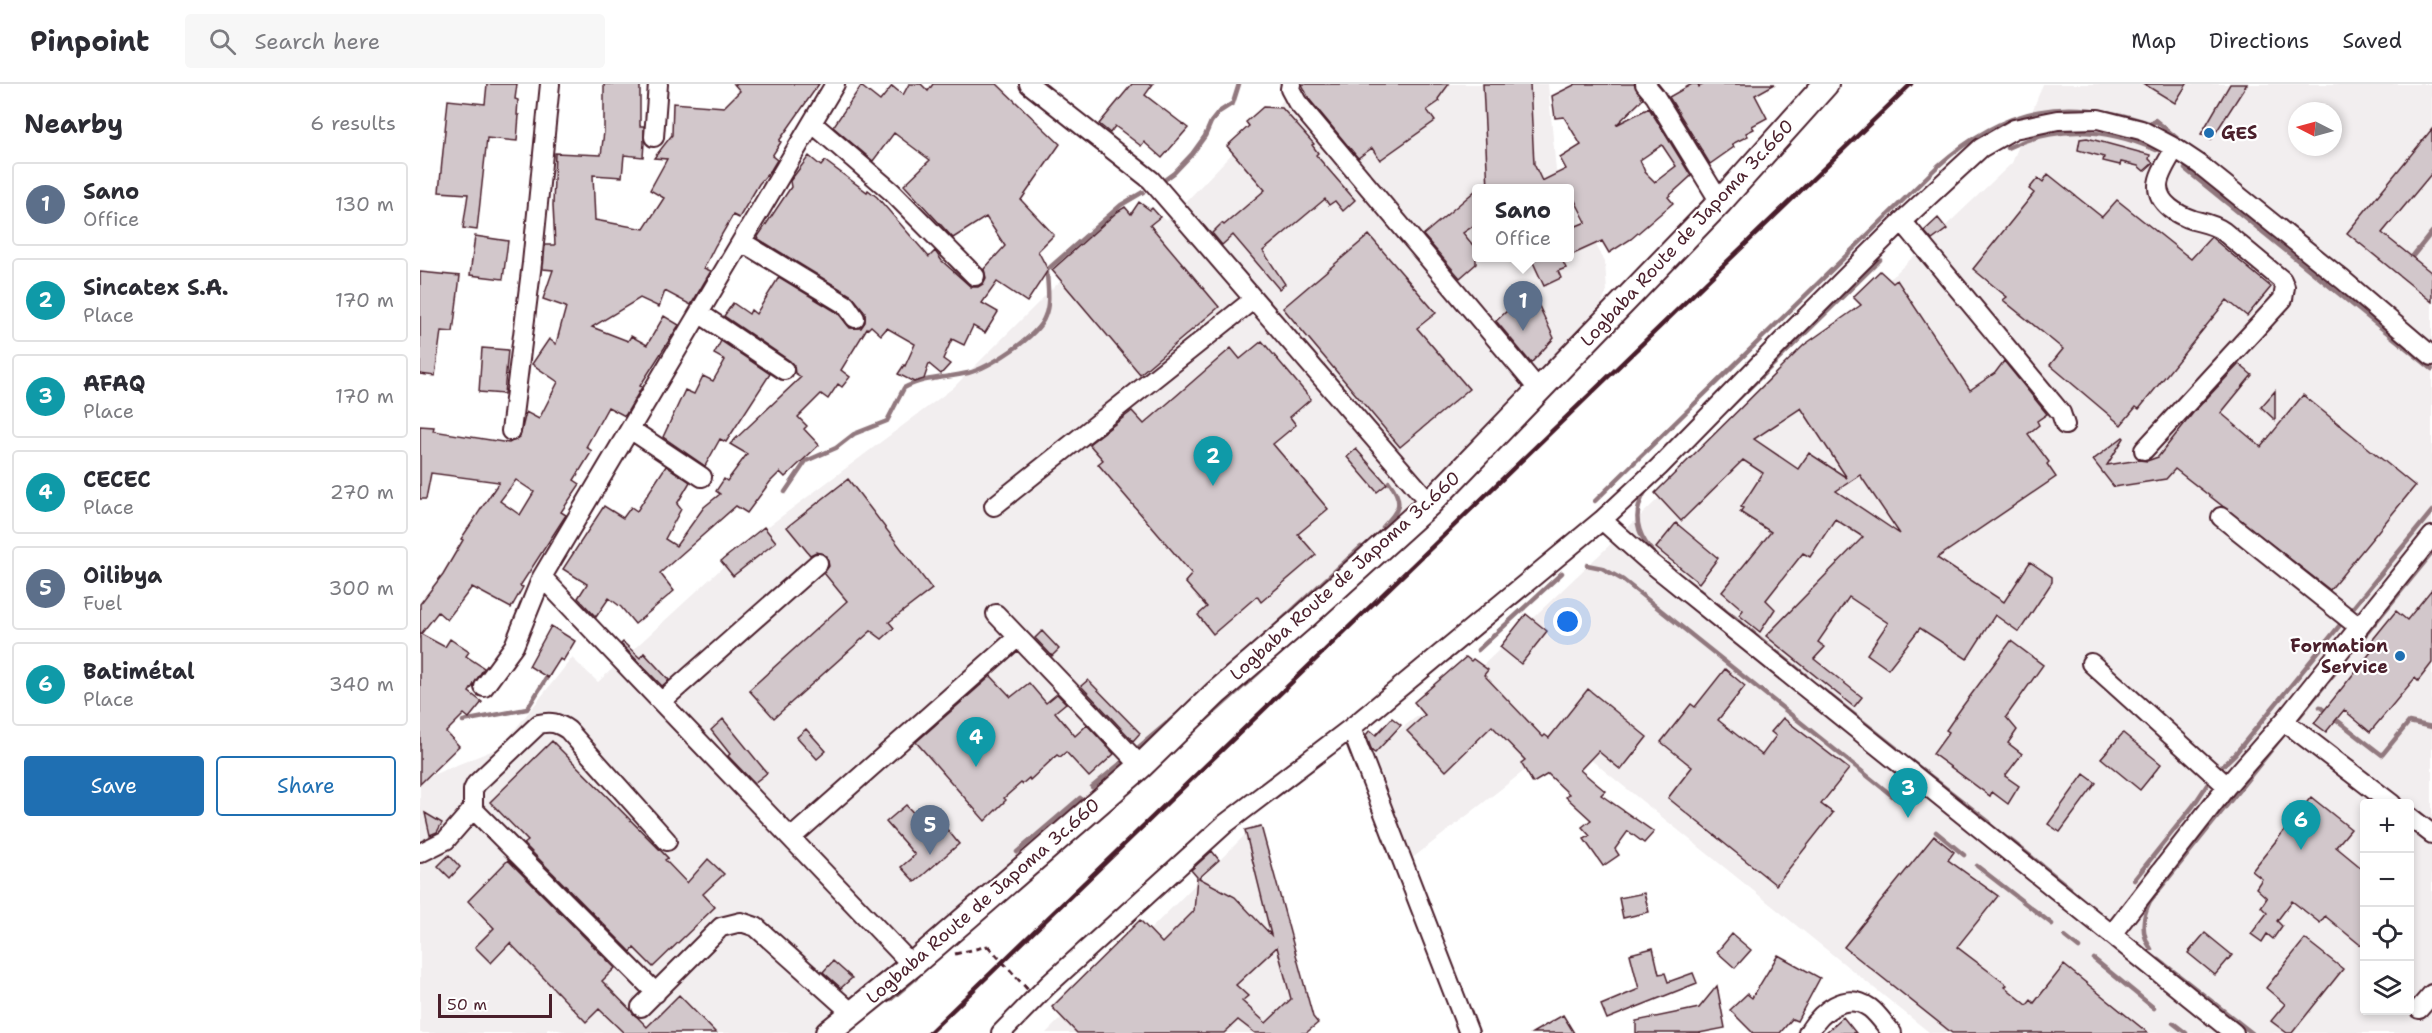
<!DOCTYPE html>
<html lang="en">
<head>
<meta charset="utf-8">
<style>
	body { margin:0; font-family:"Shantell Sans",sans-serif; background:#f7f7f7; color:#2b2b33 }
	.controls { position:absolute; right:18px; bottom:18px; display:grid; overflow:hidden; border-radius:6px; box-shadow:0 3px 9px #0003 }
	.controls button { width:54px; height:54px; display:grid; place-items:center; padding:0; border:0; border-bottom:2px solid #e1e1e2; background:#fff; color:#2b2b33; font:30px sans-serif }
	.compass { position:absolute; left:1868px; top:18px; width:54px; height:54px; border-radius:50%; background:#fff; box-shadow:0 3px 9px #0003; rotate:276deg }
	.scale { position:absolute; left:18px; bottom:15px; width:114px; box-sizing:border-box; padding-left:6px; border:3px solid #4a1f2b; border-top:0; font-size:16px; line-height:21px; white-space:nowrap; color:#4a1f2b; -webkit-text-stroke:4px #fff; paint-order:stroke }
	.you { position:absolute; left:1148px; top:538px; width:21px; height:21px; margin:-15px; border:4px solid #fff; border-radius:50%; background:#1a73e8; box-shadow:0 0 0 9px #1a73e833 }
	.badge { display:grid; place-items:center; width:39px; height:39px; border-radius:50%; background:#1f6fb2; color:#fff; font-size:20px; font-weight:700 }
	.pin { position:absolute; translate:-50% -50px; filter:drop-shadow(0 2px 3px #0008) }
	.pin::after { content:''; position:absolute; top:32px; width:21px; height:18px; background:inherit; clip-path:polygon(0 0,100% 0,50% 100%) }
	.popup { position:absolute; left:1052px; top:100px; width:102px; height:78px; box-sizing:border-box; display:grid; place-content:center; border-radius:6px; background:#fff; filter:drop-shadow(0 2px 4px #0005); font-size:20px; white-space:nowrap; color:#7c7c81 }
	.popup b { font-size:22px; color:#2b2b33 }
	.popup::after { content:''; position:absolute; left:50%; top:100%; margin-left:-12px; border:12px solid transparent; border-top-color:#fff }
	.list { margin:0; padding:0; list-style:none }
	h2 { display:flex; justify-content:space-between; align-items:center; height:78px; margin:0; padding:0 24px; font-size:26px }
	h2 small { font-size:20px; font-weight:400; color:#7c7c81 }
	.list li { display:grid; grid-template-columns:39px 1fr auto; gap:18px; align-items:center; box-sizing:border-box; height:84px; margin:0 12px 12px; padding:0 12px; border:2px solid #e1e1e2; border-radius:6px }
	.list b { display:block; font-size:22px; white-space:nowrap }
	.list p { margin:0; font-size:20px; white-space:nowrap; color:#7c7c81 }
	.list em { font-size:20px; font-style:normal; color:#7c7c81 }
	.actions { display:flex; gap:12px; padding:18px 24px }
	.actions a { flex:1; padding:14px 0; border:2px solid #1f6fb2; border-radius:6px; text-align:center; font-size:21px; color:#1f6fb2 }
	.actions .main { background:#1f6fb2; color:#fff }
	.icon { flex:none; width:33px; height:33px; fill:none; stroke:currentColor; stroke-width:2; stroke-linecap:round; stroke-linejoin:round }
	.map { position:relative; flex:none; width:2012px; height:949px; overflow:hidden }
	header { display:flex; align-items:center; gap:36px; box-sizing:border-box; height:84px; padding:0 30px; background:#fff; border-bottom:2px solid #e1e1e2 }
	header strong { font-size:28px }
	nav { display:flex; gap:33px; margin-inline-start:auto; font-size:21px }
	.search { width:420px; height:54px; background:#f7f7f7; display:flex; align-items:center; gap:15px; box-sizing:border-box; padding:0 21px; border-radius:6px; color:#7c7c81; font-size:22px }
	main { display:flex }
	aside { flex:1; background:#fff }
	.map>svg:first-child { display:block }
	.built { fill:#f2eeef; fill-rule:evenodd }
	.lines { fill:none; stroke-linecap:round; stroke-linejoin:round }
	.stream { stroke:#91787e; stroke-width:4.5 }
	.building { fill:#d2c7cb; stroke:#4a1f2b; stroke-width:1.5; fill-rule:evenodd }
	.minor-casing { stroke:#4a1f2b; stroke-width:22 }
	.major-casing { stroke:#4a1f2b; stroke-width:28 }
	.path { stroke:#4a1f2b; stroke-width:3; stroke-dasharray:6 4.5; stroke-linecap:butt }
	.minor { stroke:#fff; stroke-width:18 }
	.major { stroke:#fff; stroke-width:24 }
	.rail { stroke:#4a1f2b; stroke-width:4.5 }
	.path-bridge { stroke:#4a1f2b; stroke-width:3; stroke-dasharray:6 4.5; stroke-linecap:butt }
	.poi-dot { fill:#1f6fb2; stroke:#fff; stroke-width:2 }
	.labels { text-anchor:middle; stroke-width:4.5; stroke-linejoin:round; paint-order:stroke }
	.poi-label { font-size:18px; font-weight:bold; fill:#4a1f2b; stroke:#fff; text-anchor:start }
	.street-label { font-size:18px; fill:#4a1f2b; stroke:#fff }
</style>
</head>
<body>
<header>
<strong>Pinpoint</strong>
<div class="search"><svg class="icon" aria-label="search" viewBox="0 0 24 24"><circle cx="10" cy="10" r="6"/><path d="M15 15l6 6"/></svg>Search here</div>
<nav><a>Map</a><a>Directions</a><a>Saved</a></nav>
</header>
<main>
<aside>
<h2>Nearby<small>6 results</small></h2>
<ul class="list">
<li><span class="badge" style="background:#5c6f8a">1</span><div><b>Sano</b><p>Office</p></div><em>130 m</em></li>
<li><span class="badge" style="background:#0f9aa8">2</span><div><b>Sincatex S.A.</b><p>Place</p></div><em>170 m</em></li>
<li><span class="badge" style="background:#0f9aa8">3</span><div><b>AFAQ</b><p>Place</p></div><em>170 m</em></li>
<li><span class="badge" style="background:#0f9aa8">4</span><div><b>CECEC</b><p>Place</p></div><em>270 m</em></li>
<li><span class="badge" style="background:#5c6f8a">5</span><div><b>Oilibya</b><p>Fuel</p></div><em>300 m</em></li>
<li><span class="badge" style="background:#0f9aa8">6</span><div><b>Batimétal</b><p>Place</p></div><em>340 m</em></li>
</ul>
<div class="actions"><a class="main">Save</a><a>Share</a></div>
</aside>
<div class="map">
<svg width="2012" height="949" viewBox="0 0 2012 949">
	<rect width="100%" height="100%" fill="#fff"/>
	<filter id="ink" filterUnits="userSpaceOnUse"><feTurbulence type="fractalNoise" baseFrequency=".0167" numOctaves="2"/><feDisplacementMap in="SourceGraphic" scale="12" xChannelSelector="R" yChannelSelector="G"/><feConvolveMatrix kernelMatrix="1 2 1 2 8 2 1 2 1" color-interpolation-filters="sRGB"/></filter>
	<g filter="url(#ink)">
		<path class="built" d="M884,0H1128L1136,87L1145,104H1056V174H1150V112L1185,178L1187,207L1176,234L942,476L405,949H153L128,944L126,949H0V696L81,663L152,574L178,598L342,447L533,304L634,203L728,122L746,136L759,125L869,10Z
			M1623,0H2012V949H1510L1145,655L981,783L948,670L1059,585L1592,79ZM1877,27H1913V63H1877ZM1944,720H1990V926H1944Z
			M829,747L888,949H626Z"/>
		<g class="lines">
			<path class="stream" d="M1587,64C1637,41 1687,44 1736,66
				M1765,85L2012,285
				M739,100L754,89L772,70L785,52L791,38L799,28L813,19L819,0
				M1992,173L2012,148
				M1308,325L1460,176
				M1226,406C1196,455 1251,483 1284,510
				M365,408L386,377L416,364L434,350L467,337L484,304C503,293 527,294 548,289C568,284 618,253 625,232C631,218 627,200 627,186L701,121L723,108
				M1175,417L1518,82C1585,22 1647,11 1732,40L1735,36L1764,60
				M963,443C979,426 985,419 969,398
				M1167,481L1182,484L1203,496L1475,714
				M1298,520L1385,591
				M1932,525L2012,427
				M850,547L941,463
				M1058,566L1142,489
				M1932,567L2012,469
				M1398,602L1476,664
				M1900,623L1962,671L1989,638L2012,643
				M1879,633L1917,586
				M43,637L107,625L129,590
				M782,639L847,581
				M713,668L759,629
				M1491,677L1569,738
				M1796,688L1815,670L1920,541
				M672,703L707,674
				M1516,748L1544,771
				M1589,755L1650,804
				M597,768L660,714
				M1557,782L1632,840
				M1714,796L1773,722L1791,695
				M1645,853L1659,864
				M1731,865C1721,850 1722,833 1730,817L1864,650
				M1674,875L1734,924
				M1739,876L1832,949
				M463,915H471L496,894L497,887
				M1753,939L1766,949"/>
		</g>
		<path class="building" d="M67,0H97L95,15L98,16L97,31H99L97,57L67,54L57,146L43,144L48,110L19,108L28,16L65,20Z
			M184,0H220V42H224V59L223,73L204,71L202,93L173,91L175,136L224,145L244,114L230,106L247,75L234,74L252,51L253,19L304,23L320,7L314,0H399L359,57L361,58L352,72L357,76L351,86L339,100L319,134L313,131L295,162L284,184L291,187L271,221L245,207L239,223L220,214L172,243L208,257L211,252L227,261L244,232L259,241L220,302L222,303L205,332L188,323L166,363L172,367L154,396L160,400L141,428L146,431L100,502L103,503L91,524L52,503L27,536L18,528L1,550L25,563L30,555L49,568L46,572L64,584L49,608L62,618L49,634L44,630L26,648L39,662L0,700V520L23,490L43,456L41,455L79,398L11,389L6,415H0V342L14,343L13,347L89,359L100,353L106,328L119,335L138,298L112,280L129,255L136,260L146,223L123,215L133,186L123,185L125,161H135L133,121L135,69L181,71L184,48ZM96,396L114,408L100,431L80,417Z
			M489,0H501L508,7L513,0H577L640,60L601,116L634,151L618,167L628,186L607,218L577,198L562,219L578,228L565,249L553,242L544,261L532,255L523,275L530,280L521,290L509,280L504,295L494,298L478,290L484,281L485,282L495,260L467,244L461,251L451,242L448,245L447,244L421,286L430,293L422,303L418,300L408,315L401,310L378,333L387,342L384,345L399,361L365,393L360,388L350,398L327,429L316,422L240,489L254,507L215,540L201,523L189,514L176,533L158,514L167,500L143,485L184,422L203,434L211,423L217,427L246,382L270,398L257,420L261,425L245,455L256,462L284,423L300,410L296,407L304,395L307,397L327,370L310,360L381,293L375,289L374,282L370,277L304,232L313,219L329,230L331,226L336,230L359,193L418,229L430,244H441L445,238V228L432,212L337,154L371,103L370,97L389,72L401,82L405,77L447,108L448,106L457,113L509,173L515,167L522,177L551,203H558L563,200L566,194L564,185L585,162L566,133L533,154L484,101L510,76L474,49L453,77L413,43L441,2L460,17L472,2L483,11Z
			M712,0H733L725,11L768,44L742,74L724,58L721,62L695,42L690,49L679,40Z
			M882,0H1029L1018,15L1020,17L1007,26L1015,37L960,76L952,64L938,74L889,15Z
			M1063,0H1110L1114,80L1122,97L1146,85L1140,74L1161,61L1144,33L1135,34L1132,12L1156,0H1214L1223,15L1196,41L1229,24L1271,92L1248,113L1253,119L1211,155L1189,169L1182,157L1149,172V145L1166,138L1149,105H1068ZM1242,61L1256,82L1235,98L1225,88L1220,76Z
			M1272,0H1278L1279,3L1284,0H1355L1335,11L1347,34L1332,42L1334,45L1326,49L1328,52L1312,60L1314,63L1290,80L1249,13Z
			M1724,0H1767L1755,19Z
			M1810,0H1827L1791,56L1781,50Z
			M843,23L862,24L894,60L892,61L898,69L896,71L935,116L923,127L915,117L909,121L905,115L843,167L865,200L859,205L813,151L802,161L792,149L802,139L804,141L845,106L807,62L829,42L826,38Z
			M2012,45V89L1962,149L2012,189V218L1927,149Z
			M1667,54L1730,71L1729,75L1733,79L1724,87L1718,82L1701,78L1700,81L1683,77L1684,73L1658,66L1660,55Z
			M1628,90L1682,133L1697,116L1771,175L1791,153L1851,203L1827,232L1807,216L1719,325L1716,323L1701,341L1630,281L1643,265L1583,216L1587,213L1553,185L1614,109L1609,105L1618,94L1623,98Z
			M1056,106V140L1043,149L1056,165V180L1040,194L1003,151Z
			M719,118L730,126L732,124L740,133L730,141L799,223L720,290L632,186L697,128L705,123L711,130Z
			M1518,134L1527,145L1512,156L1504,147Z
			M949,151L1016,229L997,244L1049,305L980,363L863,224Z
			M55,152L88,157L83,195L50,191Z
			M1111,174H1141L1146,184L1138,187L1141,194L1124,202Z
			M1460,187L1473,199L1477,196L1550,306L1575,289L1584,277L1627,330L1617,337L1619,341L1608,350L1629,378L1627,380L1636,393L1517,474L1584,518L1610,478L1632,493V498L1599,548L1575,531L1547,575L1500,544L1468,585L1447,570L1468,539L1429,513L1398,558L1405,563L1394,575L1442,613L1434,623L1346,552L1443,453L1415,435L1390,473L1383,469L1346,516L1355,525L1340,548L1319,531L1323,526L1302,508L1351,448L1320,428L1323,424L1321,423L1343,389L1323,376L1261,437L1235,409L1384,261L1441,221L1433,213ZM1381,324L1427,394L1389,369L1378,385L1334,355ZM1440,391L1480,450L1416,407Z
			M0,188L40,192L33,248L21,247L15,292L0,290Z
			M1111,205L1134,254L1111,279L1076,237Z
			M301,257L350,290L306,358L300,355L285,382L243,353L265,306L274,310L283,292L293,297L305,276L294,270Z
			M842,257L891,315L870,333L876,341L853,360L908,425L878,450L896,471L841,518L837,512L793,550L778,531L787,523L765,498L772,490L678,380L683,376L669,360L712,327L724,340L811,264L820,275Z
			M62,264L88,266L84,310L59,308Z
			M1819,280L1832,291L1801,329L1841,363L1883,311L1995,402L1910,506L1755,385L1746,395L1694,403L1673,376L1703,353L1704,354L1687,381L1719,376L1727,377L1738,373L1773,329Z
			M1855,307V336L1841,323Z
			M936,365L967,400L957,408L927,373Z
			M428,395L512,505L469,538L474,544L462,555L451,547L354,634L329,606L427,517L404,489L409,482L407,472L396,468L390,471L367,443Z
			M1256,439L1298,474L1279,499L1236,464Z
			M344,443L356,458L313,492L301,477Z
			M2012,505V579L1998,597L1995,594L1950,648L1924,626L1906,648L1894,639L1955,563L1950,559L1976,527L1987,536Z
			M1106,530L1127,547L1101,580L1080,563Z
			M131,542L155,557L143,577L140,575L128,594L109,582Z
			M622,547L639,565L632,572L615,554Z
			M1591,557L1623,581L1586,633L1597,646L1588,659L1602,670L1585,692L1599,702L1588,720L1572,708L1570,712L1513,670L1529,648L1526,646L1542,623Z
			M203,558L220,574L224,569L249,596L242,602L201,560Z
			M1046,573L1051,577L1053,575L1068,586L1064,591L1123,653L1125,651L1129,654L1168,605L1227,653L1201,686L1178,667L1160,686L1185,707L1181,711L1234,748L1224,759L1208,747L1195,765L1199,771L1183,782L1164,755L1170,752L1162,743L1171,736L1146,713L1149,710L1128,690L1113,699L1101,679L1105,676L1072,642L1026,687L987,647L1005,631L994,618Z
			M1305,585L1325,602L1298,636L1342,671L1356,652L1351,648L1363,634L1429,685L1401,720L1413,729L1356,801L1248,714L1272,683L1241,658L1271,620L1275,623Z
			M571,592L591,613L609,599L626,619L637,610L646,619L635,628L655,652L667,641L694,670L669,693L646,668L640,673L637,671L610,696L609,694L602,700L601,699L584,714L586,716L565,737L496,658Z
			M668,596L720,649L713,657L661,602Z
			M972,634L981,641L955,669L952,667L946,651L950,646L956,651Z
			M303,635L347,689L334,699L308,672L310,670L291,646Z
			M386,645L406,667L397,675L377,653Z
			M1703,649L1741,680L1720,706L1681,674Z
			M132,657L248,774L245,776L267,799L288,775L304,790L283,810L295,823L233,883L214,864L211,868L104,760L108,757L70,718Z
			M1664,690L1676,699L1640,748L1628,740Z
			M1891,713L1931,745L1916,763L1944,786V864L1905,832L1900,839L1872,817L1857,837L1862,842L1853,855L1847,850L1842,858L1831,850L1847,829L1841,823L1847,814L1836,804L1842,795L1832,787Z
			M486,721L516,753L526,744L539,760L495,798L481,783L495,771L466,738Z
			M5,729L22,739L17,748L10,751Z
			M841,742L893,933L898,939L886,949H835L818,936L804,949H657L632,923L720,836L742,859L774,827L777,793L771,786L792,767L799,776L779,794L815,813L851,851L825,746ZM857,863L871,915L846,939L822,917L828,912L816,901Z
			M1514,752L1534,768L1528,776L1578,812L1537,863L1587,901L1585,903L1607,921L1611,916L1614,919L1644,881L1728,949H1532L1424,863Z
			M29,771L40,783L30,794L18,782Z
			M88,776L195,884L182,897L227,943L259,911L296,949H204L179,925L166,938L90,859L71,879L55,863L74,844L48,817Z
			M1224,809L1229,828L1203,834L1199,814Z
			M1785,849L1812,871L1795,891L1768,869Z
			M1312,850L1331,866L1315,884L1297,868Z
			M1885,855L1923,885L1872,949H1867L1851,937L1865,920L1846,904Z
			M1233,864L1239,890L1245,889L1248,898L1273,889L1277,899L1187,935L1181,921L1219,905L1210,870Z
			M1358,871L1400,894L1377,937L1372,935L1360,949H1333L1310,926L1327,910L1332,914Z
			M413,877L432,894L421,904L403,888Z
			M1297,902L1305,944L1279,949H1216V937L1279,924Z
			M1143,931L1154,949H1112Z
			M1423,933L1436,949H1405Z"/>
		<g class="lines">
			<defs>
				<path id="minor" d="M415,0L122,493L492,881
					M609,0L731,96L1010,419
					M871,0L870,5L877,18L1119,306
					M1225,0L1235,12L1300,118
					M392,39L472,108L555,192
					M234,53L238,0
					M1482,137L1641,329L1645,341
					M322,158L426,221L435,234
					M279,229L364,286
					M210,345L282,393
					M91,347L112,179L130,0
					M1724,366L1863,215L1865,203L1862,196L1803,147C1793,140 1784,139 1773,136C1758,131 1738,120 1738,102C1738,90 1750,74 1755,64
					M574,422L834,215
					M1801,433L1939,543
					M1182,436L1227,476L1814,949
					M576,530L721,682
					M1671,579L1807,702
					M64,603L94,562L122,493
					M242,617L398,479
					M1864,637L1972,720
					M931,644L1049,949
					M1990,733L2012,750
					M371,754L598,553
					M0,769L26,756L53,725
					M1692,850L1807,702L1864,637L2012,452
					M236,909L53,725V706L56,700L119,640C131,637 138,639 148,646L247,757
					M221,923L301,843L321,838L336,843L432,929
					M1999,925L2012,910
					M581,949L628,901L805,740L931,644L1182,436L1239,383L1367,252L1482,137L1561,64L1594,45L1638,36L1678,35L1721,46L1755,64L1779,80L1923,196L2012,272
					M1388,949C1401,928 1425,906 1450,924C1458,930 1465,941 1472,949"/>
				<path id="major" d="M408,949L492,881L721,682L796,609L884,533L1010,419L1300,118L1406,0"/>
			</defs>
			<use href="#minor" class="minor-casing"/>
			<use href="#major" class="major-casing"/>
			<path class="path" d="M535,870L568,862"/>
			<use href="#minor" class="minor"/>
			<use href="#major" class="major"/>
			<path class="rail" d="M509,949L1491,0"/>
			<path class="path-bridge" d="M568,862L610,908"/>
		</g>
	</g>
	<g class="poi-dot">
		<circle cx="1789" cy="49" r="6"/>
		<circle cx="1980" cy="572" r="6"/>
	</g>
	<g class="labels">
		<g class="poi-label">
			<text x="1801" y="55">GES</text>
			<text x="1968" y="568" text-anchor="end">Formation<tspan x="1968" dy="21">Service</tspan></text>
		</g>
		<g class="street-label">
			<text transform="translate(1267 149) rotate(-47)" y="6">Logbaba Route de Japoma 3c.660</text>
			<text transform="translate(925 492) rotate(-42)" y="6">Logbaba Route de Japoma 3c.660</text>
			<text transform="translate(563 817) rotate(-41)" y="6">Logbaba Route de Japoma 3c.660</text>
		</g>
	</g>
</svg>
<div class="controls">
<button>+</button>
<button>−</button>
<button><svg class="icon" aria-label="locate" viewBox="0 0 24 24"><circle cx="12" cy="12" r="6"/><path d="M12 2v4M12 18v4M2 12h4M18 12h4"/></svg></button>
<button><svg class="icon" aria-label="layers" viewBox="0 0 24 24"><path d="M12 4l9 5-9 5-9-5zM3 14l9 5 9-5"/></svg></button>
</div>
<svg class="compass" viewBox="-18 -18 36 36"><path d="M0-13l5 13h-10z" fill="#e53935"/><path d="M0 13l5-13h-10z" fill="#7c7c81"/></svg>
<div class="scale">50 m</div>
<div class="you"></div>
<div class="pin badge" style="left:1103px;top:247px;background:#5c6f8a">1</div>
<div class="popup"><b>Sano</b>Office</div>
<div class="pin badge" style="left:793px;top:402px;background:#0f9aa8">2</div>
<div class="pin badge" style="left:1488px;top:734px;background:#0f9aa8">3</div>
<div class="pin badge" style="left:556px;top:683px;background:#0f9aa8">4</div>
<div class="pin badge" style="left:510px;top:771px;background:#5c6f8a">5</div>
<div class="pin badge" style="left:1881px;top:766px;background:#0f9aa8">6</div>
</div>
</main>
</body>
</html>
